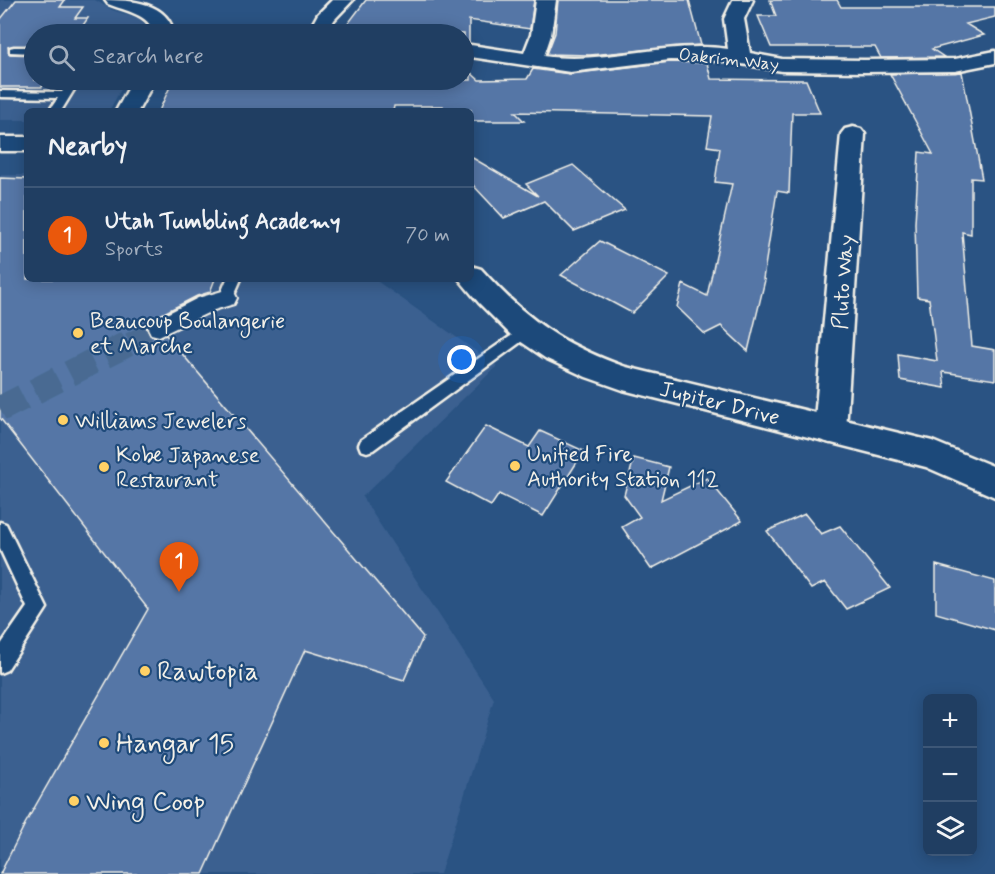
<!DOCTYPE html>
<html lang="en">
<head>
<meta charset="utf-8">
<style>
	body { margin:0; font-family:Mynerve,sans-serif; background:#2d496b; color:#f1f3f6 }
	.controls { position:absolute; right:18px; bottom:18px; display:grid; overflow:hidden; border-radius:9px; box-shadow:0 3px 15px #0003 }
	.controls button { width:54px; height:54px; display:grid; place-items:center; padding:0; border:0; border-bottom:2px solid #3d5777; background:#203e62; color:#f1f3f6; font:30px sans-serif }
	.you { position:absolute; left:462px; top:360px; width:21px; height:21px; margin:-15px; border:4px solid #fff; border-radius:50%; background:#1a73e8; box-shadow:0 0 0 9px #1a73e833 }
	.badge { display:grid; place-items:center; width:39px; height:39px; border-radius:50%; background:#ea580c; color:#fff; font-size:20px; font-weight:700 }
	.pin { position:absolute; translate:-50% -50px; filter:drop-shadow(0 2px 3px #0008) }
	.pin::after { content:''; position:absolute; top:32px; width:21px; height:18px; background:inherit; clip-path:polygon(0 0,100% 0,50% 100%) }
	.list { margin:0; padding:0; list-style:none }
	h2 { display:flex; justify-content:space-between; align-items:center; height:78px; margin:0; padding:0 24px; font-size:26px }
	h2 small { font-size:20px; font-weight:400; color:#a2aebe }
	.list li { display:grid; grid-template-columns:39px 1fr auto; gap:18px; align-items:center; box-sizing:border-box; height:96px; padding:0 24px; border-top:2px solid #3d5777 }
	.list b { display:block; font-size:22px; white-space:nowrap }
	.list p { margin:0; font-size:20px; white-space:nowrap; color:#a2aebe }
	.list em { font-size:20px; font-style:normal; color:#a2aebe }
	.icon { flex:none; width:33px; height:33px; fill:none; stroke:currentColor; stroke-width:2; stroke-linecap:round; stroke-linejoin:round }
	.map { position:relative; flex:none; width:995px; height:874px; overflow:hidden }
	.search { position:absolute; background:#203e62; box-shadow:0 3px 15px #0003; left:24px; top:24px; width:450px; height:66px; display:flex; align-items:center; gap:15px; box-sizing:border-box; padding:0 21px; border-radius:33px; color:#a2aebe; font-size:22px }
	.panel { position:absolute; background:#203e62; box-shadow:0 3px 15px #0003; left:24px; top:108px; width:450px; height:174px; border-radius:9px }
	.map>svg:first-child { display:block }
	.built { fill:#3b6190 }
	.building { fill:#5476a6; stroke:#f4f1e8; stroke-width:1.5 }
	.lines { fill:none; stroke-linecap:round; stroke-linejoin:round }
	.pedestrian-tunnel-far1 { stroke:#486b92; stroke-width:21; stroke-dasharray:21 10; stroke-linecap:butt }
	.pedestrian-tunnel { stroke:#486b92; stroke-width:26; stroke-dasharray:26 13; stroke-linecap:butt }
	.service-casing { stroke:#f4f1e8; stroke-width:5 }
	.pedestrian-casing { stroke:#f4f1e8; stroke-width:4 }
	.minor-casing { stroke:#f4f1e8; stroke-width:5 }
	.tertiary-casing { stroke:#f4f1e8; stroke-width:5 }
	.service { fill:#1f4a7a; fill-rule:evenodd }
	.pedestrian { fill:#1f4a7a; fill-rule:evenodd }
	.minor { fill:#1f4a7a; fill-rule:evenodd }
	.tertiary { fill:#1f4a7a; fill-rule:evenodd }
	.poi-dot { fill:#ffd166; stroke:#1f4a7a; stroke-width:2 }
	.labels { text-anchor:middle; stroke-width:4.5; stroke-linejoin:round; paint-order:stroke }
	.far-street-label { font-size:18px; fill:#f4f1e8; stroke:#1f4a7a }
	.street-label { font-size:22px; fill:#f4f1e8; stroke:#1f4a7a }
	.poi-label { font-size:22px; fill:#f4f1e8; stroke:#1f4a7a; text-anchor:start }
	.near-poi-label { font-size:27px; fill:#f4f1e8; stroke:#1f4a7a; text-anchor:start }
</style>
</head>
<body>
<div class="map">
<svg width="995" height="874" viewBox="0 0 995 874">
	<rect width="100%" height="100%" fill="#2a5383"/>
	<filter id="ink" filterUnits="userSpaceOnUse"><feTurbulence type="fractalNoise" baseFrequency=".0167" numOctaves="2"/><feDisplacementMap in="SourceGraphic" scale="12" xChannelSelector="R" yChannelSelector="G"/><feConvolveMatrix kernelMatrix="1 2 1 2 8 2 1 2 1" color-interpolation-filters="sRGB"/></filter>
	<g filter="url(#ink)">
		<path class="built" d="M0,0H95L112,10L138,18L147,26L149,34H34V80H126L109,111H27V120H0Z
			M0,175H27V279H374L497,366L362,497L494,699L440,874H0Z"/>
		<path class="building" d="M16,0H65L60,7H83L75,18H88L77,34H34V45L8,47L10,54L34,55V80H47L42,87H0V20Z
			M366,0H534L530,29L469,20V42H464V34L341,33Z
			M558,0H689L701,45L590,55L547,54L555,33Z
			M770,0H837L841,7H995V17L966,24L984,35L932,49L944,57L881,58L875,47H771L758,16H776Z
			M670,62L707,63L711,79L806,80L820,113H792L789,193L777,191L763,279L765,280L748,351L721,326L705,334L677,307L683,284L707,296L732,184L715,182L720,148L707,146L712,116L515,112L524,121H471V110H443V106H394L393,111H159L173,80H471V73L479,80L527,79L533,69L570,74Z
			M962,72L982,179L971,178V234L962,232L972,346L995,350V380L943,372L945,388L900,380L898,354L937,361L929,299L917,297L915,223L919,152L933,154L890,74Z
			M471,157L538,196L526,184L573,165L625,210L574,231L544,201L504,218L471,183Z
			M0,178L27,179V279H215L210,292L197,296L150,320L146,327L149,335L158,338L166,335L423,637L404,680L305,650L203,874H0L25,824L148,609L0,418Z
			M600,241L669,276L632,313L561,275Z
			M486,426L529,447L540,431L584,451L543,516L499,494L491,506L446,482Z
			M634,458L669,467L661,500L707,478L742,521L651,569L622,527L640,517L624,495Z
			M805,514L821,534L840,526L890,588L846,609L825,582L811,589L767,531Z
			M936,565L995,581V630L936,613Z"/>
		<g class="lines">
			<path class="pedestrian-tunnel-far1" d="M130,343L159,328"/>
			<path class="pedestrian-tunnel" d="M0,409L133,341"/>
			<defs>
				<path id="service" d="M14,47H34V53L10,52V48Z
					M70,80H80L61,111H49L58,98L0,97V91L62,92Z
					M227,279H241L231,302L226,303L219,298Z
					M524,327L529,328L531,332L529,336L373,450L367,452L361,450L359,445L361,440Z
					M0,522L6,524L47,608L7,670L0,673V646L27,607L0,549Z"/>
				<path id="pedestrian" d="M226,290L234,292L237,298L234,304L214,310L159,336L151,334L148,328L151,322L198,298Z"/>
				<path id="minor" d="M105,0C132,0 168,2 174,34H154C150,14 125,11 108,4Z
					M332,0H353L334,20L327,34H307L318,14Z
					M536,0H556L551,35L544,56C605,65 666,40 728,49L724,19L733,0H753L744,19L750,53L782,59L865,60L955,59L995,51V63L955,71L865,72L782,71L724,61L670,60L570,72L464,56V44L524,53L531,35Z
					M133,80H155L138,111H116Z
					M853,127L861,129L865,134L846,430L842,439L830,443L818,439L814,430L841,134L845,129Z"/>
				<path id="tertiary" d="M0,137H27V151H0Z
					M471,266L481,269C527,320 561,344 626,367L932,441L995,467V497L926,467L623,390L586,377L545,358L511,335L479,303L459,279H471Z"/>
			</defs>
			<use href="#service" class="service-casing"/>
			<use href="#pedestrian" class="pedestrian-casing"/>
			<use href="#minor" class="minor-casing"/>
			<use href="#tertiary" class="tertiary-casing"/>
			<use href="#service" class="service"/>
			<use href="#pedestrian" class="pedestrian"/>
			<use href="#minor" class="minor"/>
			<use href="#tertiary" class="tertiary"/>
		</g>
	</g>
	<g class="poi-dot">
		<circle cx="78" cy="333" r="6"/>
		<circle cx="63" cy="420" r="6"/>
		<circle cx="515" cy="466" r="6"/>
		<circle cx="104" cy="467" r="6"/>
		<circle cx="145" cy="671" r="6"/>
		<circle cx="104" cy="743" r="6"/>
		<circle cx="74" cy="801" r="6"/>
	</g>
	<g class="labels">
		<g class="far-street-label">
			<text transform="translate(729 59) rotate(6)" y="6">Oakrim Way</text>
		</g>
		<g class="street-label">
			<text transform="translate(842 282) rotate(-86)" y="8">Pluto Way</text>
			<text transform="translate(720 402) rotate(14)" y="8">Jupiter Drive</text>
		</g>
		<g class="poi-label">
			<text x="90" y="328">Beaucoup Boulangerie<tspan x="90" dy="25">et Marche</tspan></text>
			<text x="75" y="428">Williams Jewelers</text>
			<text x="527" y="461">Unified Fire<tspan x="527" dy="25">Authority Station 112</tspan></text>
			<text x="116" y="462">Kobe Japanese<tspan x="116" dy="25">Restaurant</tspan></text>
		</g>
		<g class="near-poi-label">
			<text x="157" y="680">Rawtopia</text>
			<text x="116" y="752">Hangar 15</text>
			<text x="86" y="810">Wing Coop</text>
		</g>
	</g>
</svg>
<div class="controls">
<button>+</button>
<button>−</button>
<button><svg class="icon" aria-label="layers" viewBox="0 0 24 24"><path d="M12 4l9 5-9 5-9-5zM3 14l9 5 9-5"/></svg></button>
</div>
<div class="you"></div>
<div class="pin badge" style="left:179px;top:592px">1</div>
<div class="search"><svg class="icon" aria-label="search" viewBox="0 0 24 24"><circle cx="10" cy="10" r="6"/><path d="M15 15l6 6"/></svg>Search here</div>
<section class="panel">
<h2>Nearby<small></small></h2>
<ul class="list">
<li><span class="badge">1</span><div><b>Utah Tumbling Academy</b><p>Sports</p></div><em>70 m</em></li>
</ul>
</section>
</div>
</body>
</html>
